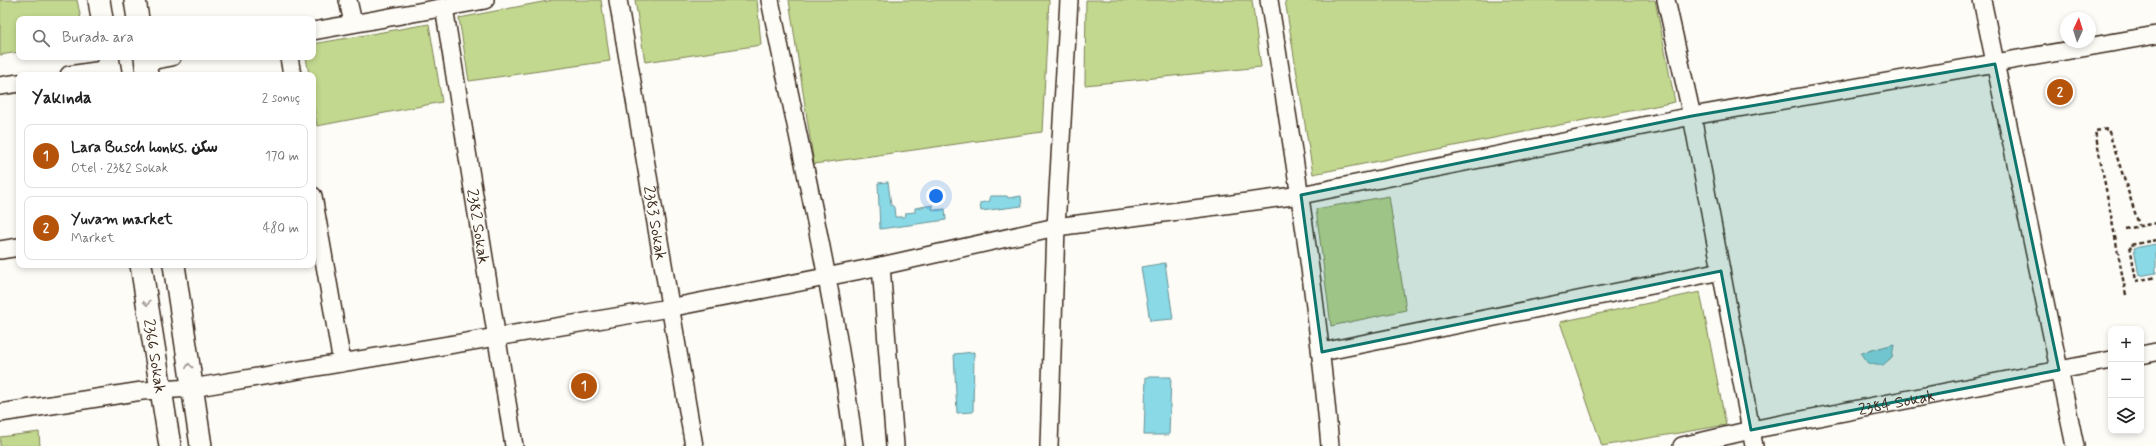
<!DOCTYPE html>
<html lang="tr">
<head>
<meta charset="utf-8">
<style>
	body { margin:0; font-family:Mynerve,"Playpen Sans Arabic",sans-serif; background:#f2f2f2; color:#222 }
	.controls { position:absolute; right:12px; bottom:12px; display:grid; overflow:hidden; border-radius:8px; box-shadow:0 2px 6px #0003 }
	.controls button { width:36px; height:36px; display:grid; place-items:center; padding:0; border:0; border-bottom:1px solid #e0e0e0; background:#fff; color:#222; font:20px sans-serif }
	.compass { position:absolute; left:2060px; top:12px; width:36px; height:36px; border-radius:50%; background:#fff; box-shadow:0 2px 6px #0003; rotate:4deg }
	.you { position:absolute; left:936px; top:196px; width:14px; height:14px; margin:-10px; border:3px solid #fff; border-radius:50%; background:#1a73e8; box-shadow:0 0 0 6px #1a73e833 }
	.badge { display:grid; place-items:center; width:26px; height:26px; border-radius:50%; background:#b45309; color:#fff; font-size:13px; font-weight:700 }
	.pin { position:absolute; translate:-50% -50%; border:2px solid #fff; box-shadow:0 1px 4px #0006 }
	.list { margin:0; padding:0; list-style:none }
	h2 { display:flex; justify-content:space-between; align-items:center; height:52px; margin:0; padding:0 16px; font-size:17px }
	h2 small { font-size:13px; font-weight:400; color:#767676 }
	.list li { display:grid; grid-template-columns:26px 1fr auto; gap:12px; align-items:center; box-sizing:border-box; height:64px; margin:0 8px 8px; padding:0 8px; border:1px solid #e0e0e0; border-radius:8px }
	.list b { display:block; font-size:15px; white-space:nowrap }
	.list p { margin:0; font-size:13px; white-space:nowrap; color:#767676 }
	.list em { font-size:13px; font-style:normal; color:#767676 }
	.icon { flex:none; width:22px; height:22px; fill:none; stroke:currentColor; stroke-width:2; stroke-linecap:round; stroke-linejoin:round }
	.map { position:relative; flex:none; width:2156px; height:446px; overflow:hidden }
	.search { position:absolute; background:#fff; box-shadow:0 2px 6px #0003; left:16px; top:16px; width:300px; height:44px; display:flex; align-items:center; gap:10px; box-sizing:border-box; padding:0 14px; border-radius:8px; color:#767676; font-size:15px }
	.panel { position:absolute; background:#fff; box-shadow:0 2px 6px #0003; left:16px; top:72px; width:300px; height:196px; border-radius:8px }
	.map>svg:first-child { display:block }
	.green { fill:#c2d88e; stroke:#7e8156 }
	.water { fill:#89d9e6; stroke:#6a9396 }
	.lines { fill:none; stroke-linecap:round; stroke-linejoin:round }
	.minor-casing { stroke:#3b2a1e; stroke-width:20 }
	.tertiary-casing { stroke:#3b2a1e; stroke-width:24 }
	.path { stroke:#3b2a1e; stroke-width:2.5; stroke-dasharray:4 3; stroke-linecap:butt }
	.minor { stroke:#fdfcf7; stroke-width:17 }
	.tertiary { stroke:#fdfcf7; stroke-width:21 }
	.oneway { stroke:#9c938a }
	.marked { fill:#0f766e; fill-opacity:0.2; stroke:#0f766e; stroke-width:3; stroke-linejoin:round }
	.labels { text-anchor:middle; stroke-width:3; stroke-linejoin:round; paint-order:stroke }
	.street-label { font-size:16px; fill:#3b2a1e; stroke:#fdfcf7 }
</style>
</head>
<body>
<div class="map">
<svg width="2156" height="446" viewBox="0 0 2156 446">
	<rect width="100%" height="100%" fill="#fdfcf7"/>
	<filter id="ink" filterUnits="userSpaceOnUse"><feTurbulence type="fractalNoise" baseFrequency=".025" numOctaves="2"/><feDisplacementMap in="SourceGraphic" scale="8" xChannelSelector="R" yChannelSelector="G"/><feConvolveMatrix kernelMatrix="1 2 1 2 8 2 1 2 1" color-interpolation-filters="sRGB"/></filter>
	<g filter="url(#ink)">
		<path class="green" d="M0,0H77L81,19H19V52L0,55Z
			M553,0H601L610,61L469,81L459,18Z
			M635,0H757L761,45L645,62Z
			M789,0H1049L1042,132L814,164Z
			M1086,0H1252L1261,67L1085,85Z
			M1285,0H1655L1675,102L1313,174Z
			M429,24L442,102L317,126L313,102V75H309L306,57H313V44Z
			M1389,196L1406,310L1331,326L1316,209Z
			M1700,292L1726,425L1602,446L1560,322Z
			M39,432L40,446H0V437Z"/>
		<path class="water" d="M888,182L891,205L894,207L895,217H905L906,213L915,212V208L933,205V210L945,209L946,220L880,229L878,183Z
			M990,196H1007L1008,198L1021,196L1022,206L981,211L980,203L990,201Z
			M2156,244V273L2139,276L2134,248Z
			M1165,263L1173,319L1150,321L1141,267Z
			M1894,344L1892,357L1883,365C1872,366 1865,363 1861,353Z
			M974,352L973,412L957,413L954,354Z
			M1146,377H1171L1169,435H1144Z"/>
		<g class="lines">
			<defs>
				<g id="minor">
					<path d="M348,0L353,23"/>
					<path id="s1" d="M618,0L694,446"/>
					<path d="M770,0C800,148 835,296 854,446"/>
					<path d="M1269,0C1293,148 1317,296 1330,446"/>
					<path d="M1666,0L1692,116L1754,446"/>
					<path d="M1982,0L2075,446"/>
					<path id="s2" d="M444,7L514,446"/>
					<path d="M313,31L485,0"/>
					<path d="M289,57L292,75"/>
					<path d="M145,62L172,57"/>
					<path d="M69,75L110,69"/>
					<path d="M0,86L19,83"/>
					<path d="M313,196L342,363"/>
					<path d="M0,250L19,247"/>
					<path d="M881,266L895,446"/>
					<path d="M1322,352L1721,271"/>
					<path d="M2141,355L2156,352"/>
					<path d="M0,413L142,391L192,388L669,308L881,266L1056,227L1301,195L1692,116L2156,35"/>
					<path d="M1049,446L1056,227L1069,0"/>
					<path id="s3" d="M1682,446L1751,430L2111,360"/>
				</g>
				<g id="tertiary">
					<path d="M99,0L102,19"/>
					<path d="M135,0L138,19"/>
					<path d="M108,57L111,75"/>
					<path d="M145,57L147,75"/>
					<path id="s4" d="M141,265L170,446"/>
					<path d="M174,265L201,446"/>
				</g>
			</defs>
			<use href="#minor" class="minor-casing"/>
			<use href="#tertiary" class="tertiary-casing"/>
			<path class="path" d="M2125,229L2156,223
				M2156,240L2130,245L2136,281L2156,277
				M2126,295L2095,131L2108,129L2139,225"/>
			<use href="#minor" class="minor"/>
			<use href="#tertiary" class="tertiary"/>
		</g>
		<defs><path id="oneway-chevron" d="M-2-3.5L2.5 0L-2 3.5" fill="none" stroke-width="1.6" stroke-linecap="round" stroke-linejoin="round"/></defs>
		<g class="oneway">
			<use href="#oneway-chevron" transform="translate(147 303) rotate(81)"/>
			<use href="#oneway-chevron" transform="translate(189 366) rotate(-98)"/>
		</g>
	</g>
	<path class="marked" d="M1995,64L2059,370L1751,430L1721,271L1322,352L1301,195L1692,116Z"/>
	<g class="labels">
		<g class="street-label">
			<text dy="6" stroke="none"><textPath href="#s1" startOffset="226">2383 Sokak</textPath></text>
			<text dy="6" stroke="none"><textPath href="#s2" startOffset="222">2382 Sokak</textPath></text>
			<text dy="6" stroke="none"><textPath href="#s4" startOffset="92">2366 Sokak</textPath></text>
			<text dy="6" stroke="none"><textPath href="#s3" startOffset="219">2384 Sokak</textPath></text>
		</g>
	</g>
</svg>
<div class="controls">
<button>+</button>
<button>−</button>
<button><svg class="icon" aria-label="layers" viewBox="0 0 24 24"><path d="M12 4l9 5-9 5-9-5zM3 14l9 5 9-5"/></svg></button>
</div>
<svg class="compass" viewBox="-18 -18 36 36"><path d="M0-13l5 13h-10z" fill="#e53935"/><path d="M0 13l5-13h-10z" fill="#767676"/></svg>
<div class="you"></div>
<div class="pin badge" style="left:584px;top:386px">1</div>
<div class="pin badge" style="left:2060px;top:92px">2</div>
<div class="search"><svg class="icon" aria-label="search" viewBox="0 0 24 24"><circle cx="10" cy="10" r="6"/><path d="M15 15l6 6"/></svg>Burada ara</div>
<section class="panel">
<h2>Yakında<small>2 sonuç</small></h2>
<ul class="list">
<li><span class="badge">1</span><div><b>Lara Busch honks. سكن</b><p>Otel · 2382 Sokak</p></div><em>170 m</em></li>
<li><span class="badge">2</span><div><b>Yuvam market</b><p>Market</p></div><em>480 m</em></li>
</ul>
</section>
</div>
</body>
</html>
